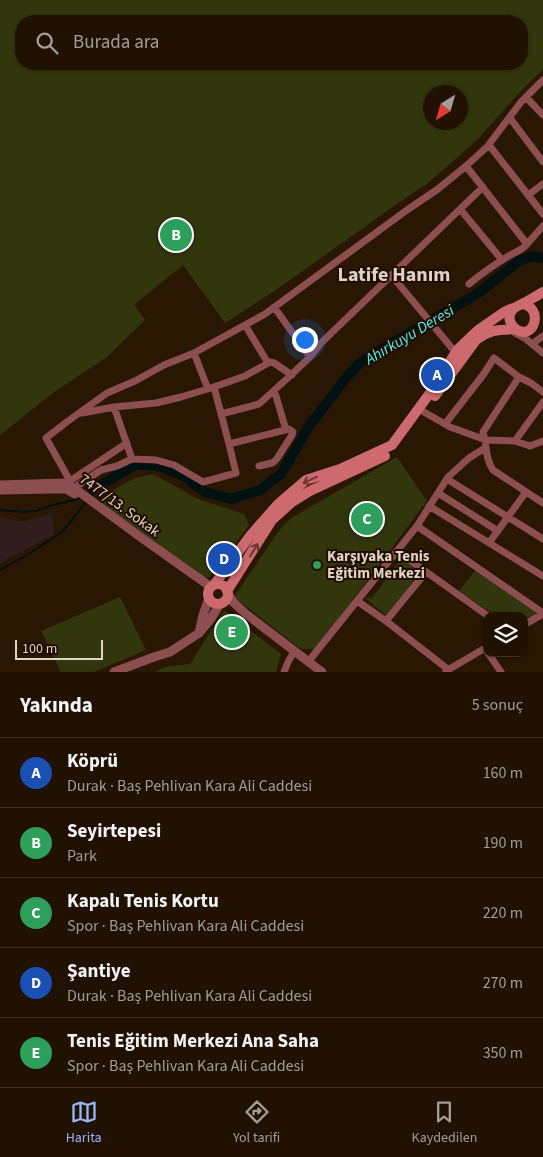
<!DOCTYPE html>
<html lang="tr">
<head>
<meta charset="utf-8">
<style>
	body { margin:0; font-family:"Source Sans 3",sans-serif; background:#2d1f11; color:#f1f3f6 }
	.controls { position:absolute; right:15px; bottom:15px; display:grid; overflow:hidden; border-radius:10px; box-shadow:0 1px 4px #0004 }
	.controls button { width:45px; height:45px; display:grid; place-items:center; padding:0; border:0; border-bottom:1px solid #3d3124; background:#201102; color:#f1f3f6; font:25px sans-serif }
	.compass { position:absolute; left:423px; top:85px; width:45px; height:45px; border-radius:50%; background:#201102; box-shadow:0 1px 4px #0004; rotate:217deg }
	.scale { position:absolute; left:15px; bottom:12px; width:88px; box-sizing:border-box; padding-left:5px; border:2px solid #e0d2c6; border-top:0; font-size:14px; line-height:18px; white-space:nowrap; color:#e0d2c6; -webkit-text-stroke:4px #200d00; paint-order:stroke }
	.you { position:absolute; left:304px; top:339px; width:18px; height:18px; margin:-12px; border:4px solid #fff; border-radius:50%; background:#1a73e8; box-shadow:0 0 0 8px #1a73e833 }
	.badge { display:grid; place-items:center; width:32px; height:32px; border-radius:50%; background:#95b6fd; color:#fff; font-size:16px; font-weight:700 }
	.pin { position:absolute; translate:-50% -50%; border:2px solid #fff; box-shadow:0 1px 5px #0006 }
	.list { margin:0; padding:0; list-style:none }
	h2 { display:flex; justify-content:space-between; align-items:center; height:65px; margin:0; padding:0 20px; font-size:21px }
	h2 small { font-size:16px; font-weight:400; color:#a29d99 }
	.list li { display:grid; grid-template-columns:32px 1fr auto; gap:15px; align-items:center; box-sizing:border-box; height:70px; padding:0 20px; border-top:1px solid #3d3124 }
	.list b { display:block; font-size:19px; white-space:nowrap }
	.list p { margin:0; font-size:16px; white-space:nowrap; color:#a29d99 }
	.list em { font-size:16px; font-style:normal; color:#a29d99 }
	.icon { flex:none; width:28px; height:28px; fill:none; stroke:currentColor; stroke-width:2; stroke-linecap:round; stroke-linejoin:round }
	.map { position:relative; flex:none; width:543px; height:672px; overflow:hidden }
	.search { position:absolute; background:#201102; box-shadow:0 1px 4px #0004; left:15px; right:15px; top:15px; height:55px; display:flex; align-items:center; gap:12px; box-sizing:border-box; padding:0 18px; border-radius:20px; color:#a29d99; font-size:19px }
	.sheet { height:415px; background:#201102 }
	nav { display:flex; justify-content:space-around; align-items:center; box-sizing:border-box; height:70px; border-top:1px solid #3d3124; background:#201102; font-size:14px; color:#a29d99 }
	nav a { display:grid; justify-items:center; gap:2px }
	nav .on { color:#95b6fd }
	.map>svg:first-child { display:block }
	.industrial { fill:#301d1e }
	.green { fill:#32360d; fill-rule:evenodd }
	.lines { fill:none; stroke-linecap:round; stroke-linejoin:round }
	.stream { stroke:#011010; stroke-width:2 }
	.river { stroke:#011010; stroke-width:10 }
	.minor { stroke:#8d4e52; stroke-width:7 }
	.tertiary { stroke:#8d4e52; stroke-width:9 }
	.secondary { stroke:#cd6a70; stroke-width:10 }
	.oneway { stroke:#6e3732 }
	.leisure-dot { fill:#2e9e5b; stroke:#200d00; stroke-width:2 }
	.labels { text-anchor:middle; stroke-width:4; stroke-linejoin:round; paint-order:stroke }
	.street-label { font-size:15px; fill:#e0d2c6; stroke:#200d00 }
	.poi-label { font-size:15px; font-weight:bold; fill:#e0d2c6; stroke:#200d00; text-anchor:start }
	.water-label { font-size:16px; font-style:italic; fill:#55eaec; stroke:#200d00 }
	.district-label { font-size:20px; font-weight:bold; fill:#e0d2c6; stroke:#200d00 }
</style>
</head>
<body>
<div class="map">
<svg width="543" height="672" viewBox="0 0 543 672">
	<rect width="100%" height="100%" fill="#2a1703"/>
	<path class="industrial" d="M52,513L55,534L0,563V517L23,522Z"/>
	<path class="green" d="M0,0H543V69L519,93L477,140L428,183L394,206L276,290L225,323L183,265L134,305L145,320L107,357L53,393L0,435ZM21,21H522V64H21ZM430,92H460V122H430Z
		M397,457L427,501L316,649H301L234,597L277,533L291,518Z
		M153,474L198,499L244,514L249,525L210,577H205L145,536L100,502L108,493L135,478Z
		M398,555L421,572L387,616L366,599L367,597L371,599L399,562L395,559Z
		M476,569L540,613L524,622V616H496L459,591Z
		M120,597L146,650L94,672H61L41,631Z
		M224,610L281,654L276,672H155L164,667L190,664Z"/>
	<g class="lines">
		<path class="stream" d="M86,494L97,487
			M90,497L99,486
			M0,510L23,512L36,511L53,505L75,500L82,496
			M0,570L25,556L62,532L87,501"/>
		<path class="river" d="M99,486L136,464L163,467L185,477L205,492L231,499L260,490L281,474L309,426L346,378L361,362L395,341L477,294L519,261L532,256L543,258"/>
		<path class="minor" d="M526,97L543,115
			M510,118L543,162
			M489,145L543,214
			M466,166L527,244
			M528,195L543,184
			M460,209L502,260
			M392,276L456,353
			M469,284C481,274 494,265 507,257C513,253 523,250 527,244L543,226
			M274,307L310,357
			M245,325L268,363
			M515,333L526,339L543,353
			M532,344L543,336
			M194,353L208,389
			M519,377L483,432C487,445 485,459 493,470L543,503
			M274,392L276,396L286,430
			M114,407L132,459L117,466L101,470L74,488L46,438L68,421L107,393L135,381L164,365L194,353L265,314L407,210L438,189L466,166L487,147L521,102L543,80
			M424,412L450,427L486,440L515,441L530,446L543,441
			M82,413L114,407L156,403L181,397L214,387L245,376L270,362L274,363L292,375
			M221,414L259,404L290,376L310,357L321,343L483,187
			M445,424L483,375L494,358L519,377L531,383L543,392
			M515,441L543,402
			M229,444L289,429L293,432L292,435L278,457L275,461L272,463L259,466
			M132,459L156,460L174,465L203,482L236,473L229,444L214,387
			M447,479L543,539
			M70,481L127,443
			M438,493L498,531
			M429,506L543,576
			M417,526L543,613
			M489,543L526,492
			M397,551L488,616
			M357,601L386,621L449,670
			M386,621L426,572
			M524,625L543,614
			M488,653L501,672
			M308,662L417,526L448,477L469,458L485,448
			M446,671L487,647
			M284,672L289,660L294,652"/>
		<path class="tertiary" d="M0,485L65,483L74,488L139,536L211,587
			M0,490L52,489H66L75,494
			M228,594L233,602L246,614L322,672
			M199,633L203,615L209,598
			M114,672L154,657L170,652L199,633L210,620L220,604"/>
		<path class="secondary" d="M522,304C543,306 536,340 517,330C514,328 511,324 510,321C507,309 518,306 526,302C531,299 537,296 543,292
			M435,396L476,340C493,328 497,331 515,329
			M208 594a10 10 0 1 1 20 0a10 10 0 1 1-20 0Z
			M214,585L250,536L278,504L306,480L340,469L392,445L430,393L458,349L478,330L504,312L513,308
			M227,591L272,520L292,502L310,491L385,456"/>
	</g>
	<defs><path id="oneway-shaft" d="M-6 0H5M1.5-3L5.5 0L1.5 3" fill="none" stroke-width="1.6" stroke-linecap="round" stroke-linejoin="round" transform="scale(1.25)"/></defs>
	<g class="oneway">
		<use href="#oneway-shaft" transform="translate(310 480) rotate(155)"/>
		<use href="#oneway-shaft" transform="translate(254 550) rotate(-58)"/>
	</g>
	<circle class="leisure-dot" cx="317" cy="565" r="5"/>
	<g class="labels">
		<g class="street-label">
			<text transform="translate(120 505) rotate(36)" y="5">7477/13. Sokak</text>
		</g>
		<g class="poi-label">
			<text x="327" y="561">Karşıyaka Tenis<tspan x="327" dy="17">Eğitim Merkezi</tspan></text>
		</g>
		<g class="water-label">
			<text transform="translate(409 334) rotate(-31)" y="6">Ahırkuyu Deresi</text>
		</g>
		<g class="district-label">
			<text x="394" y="281">Latife Hanım</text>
		</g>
	</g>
</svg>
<div class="controls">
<button><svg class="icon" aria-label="layers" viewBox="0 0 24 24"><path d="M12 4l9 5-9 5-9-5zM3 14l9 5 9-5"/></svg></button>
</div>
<svg class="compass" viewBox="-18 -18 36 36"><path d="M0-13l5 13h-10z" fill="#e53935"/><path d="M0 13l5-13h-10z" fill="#a29d99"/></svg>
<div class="scale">100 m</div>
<div class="you"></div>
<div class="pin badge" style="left:437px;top:375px;background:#1a4fb4">A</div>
<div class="pin badge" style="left:176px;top:235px;background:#2e9e5b">B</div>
<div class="pin badge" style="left:367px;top:519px;background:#2e9e5b">C</div>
<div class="pin badge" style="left:224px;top:559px;background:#1a4fb4">D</div>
<div class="pin badge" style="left:232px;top:632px;background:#2e9e5b">E</div>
<div class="search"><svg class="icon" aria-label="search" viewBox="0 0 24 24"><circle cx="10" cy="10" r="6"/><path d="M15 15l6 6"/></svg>Burada ara</div>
</div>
<section class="sheet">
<h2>Yakında<small>5 sonuç</small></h2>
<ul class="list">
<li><span class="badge" style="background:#1a4fb4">A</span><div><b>Köprü</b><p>Durak · Baş Pehlivan Kara Ali Caddesi</p></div><em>160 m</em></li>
<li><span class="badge" style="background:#2e9e5b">B</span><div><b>Seyirtepesi</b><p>Park</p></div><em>190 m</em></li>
<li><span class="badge" style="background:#2e9e5b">C</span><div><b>Kapalı Tenis Kortu</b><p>Spor · Baş Pehlivan Kara Ali Caddesi</p></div><em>220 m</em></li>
<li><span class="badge" style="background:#1a4fb4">D</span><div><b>Şantiye</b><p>Durak · Baş Pehlivan Kara Ali Caddesi</p></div><em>270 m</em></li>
<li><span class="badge" style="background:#2e9e5b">E</span><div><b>Tenis Eğitim Merkezi Ana Saha</b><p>Spor · Baş Pehlivan Kara Ali Caddesi</p></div><em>350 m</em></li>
</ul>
</section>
<nav>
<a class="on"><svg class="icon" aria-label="map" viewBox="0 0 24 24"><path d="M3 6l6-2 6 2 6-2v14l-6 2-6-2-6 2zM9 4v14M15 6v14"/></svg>Harita</a>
<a><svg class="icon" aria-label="directions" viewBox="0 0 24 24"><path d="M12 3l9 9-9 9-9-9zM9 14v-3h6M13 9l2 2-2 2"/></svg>Yol tarifi</a>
<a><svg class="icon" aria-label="saved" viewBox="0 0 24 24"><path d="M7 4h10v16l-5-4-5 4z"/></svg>Kaydedilen</a>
</nav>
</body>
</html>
